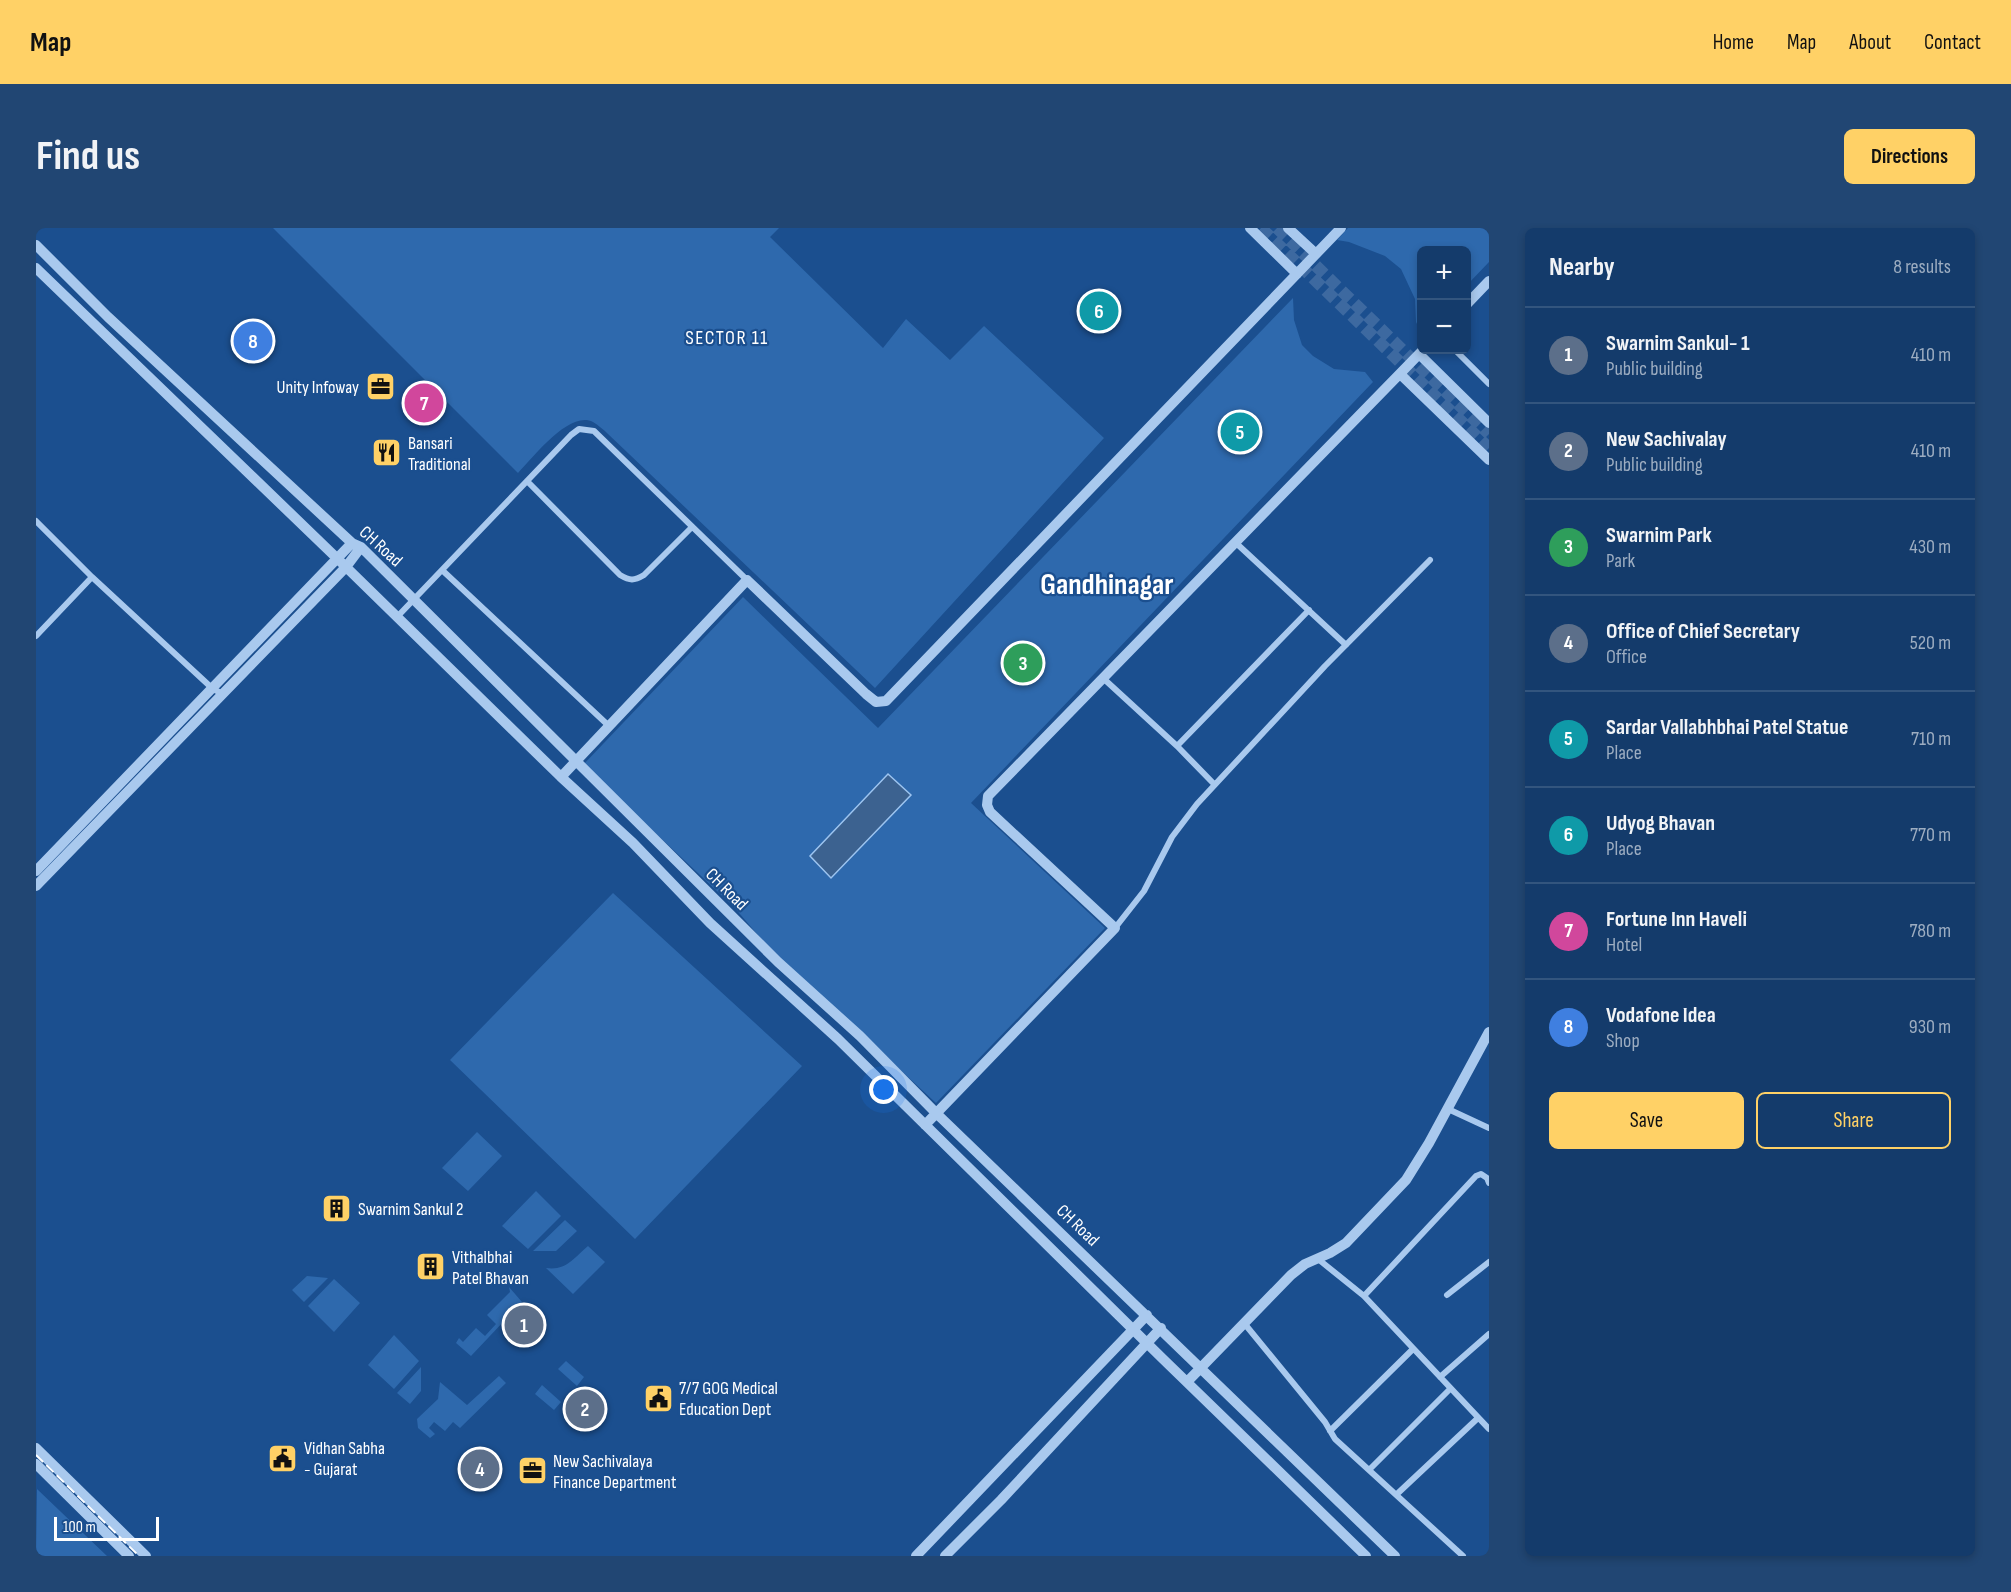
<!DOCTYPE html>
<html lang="en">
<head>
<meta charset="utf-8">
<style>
	body { margin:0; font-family:"Sofia Sans Condensed",sans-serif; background:#214673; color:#f1f3f6 }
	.controls { position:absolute; right:18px; top:18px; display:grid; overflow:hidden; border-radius:9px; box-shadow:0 3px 9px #0003 }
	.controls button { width:54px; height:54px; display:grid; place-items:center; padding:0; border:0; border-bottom:2px solid #33557e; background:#143b6b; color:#f1f3f6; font:30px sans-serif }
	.scale { position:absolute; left:18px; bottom:15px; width:105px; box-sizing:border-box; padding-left:6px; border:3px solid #fff; border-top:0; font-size:16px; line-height:21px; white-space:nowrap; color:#fff; -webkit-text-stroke:4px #1b4f8f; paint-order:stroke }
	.you { position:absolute; left:848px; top:862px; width:21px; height:21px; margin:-15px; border:4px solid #fff; border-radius:50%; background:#1a73e8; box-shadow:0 0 0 9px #1a73e833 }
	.badge { display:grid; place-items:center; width:39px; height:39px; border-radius:50%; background:#ffd166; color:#fff; font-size:20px; font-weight:700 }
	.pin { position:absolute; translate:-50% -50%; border:3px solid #fff; box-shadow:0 2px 6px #0006 }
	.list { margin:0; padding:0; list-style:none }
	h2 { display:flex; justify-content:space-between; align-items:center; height:78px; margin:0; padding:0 24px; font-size:26px }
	h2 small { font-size:20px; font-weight:400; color:#9dadc1 }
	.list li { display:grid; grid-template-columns:39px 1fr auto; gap:18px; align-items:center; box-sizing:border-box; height:96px; padding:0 24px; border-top:2px solid #33557e }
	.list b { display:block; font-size:22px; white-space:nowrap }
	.list p { margin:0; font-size:20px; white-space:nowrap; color:#9dadc1 }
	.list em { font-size:20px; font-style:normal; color:#9dadc1 }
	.actions { display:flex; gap:12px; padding:18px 24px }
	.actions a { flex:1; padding:14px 0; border:2px solid #ffd166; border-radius:9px; text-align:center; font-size:21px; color:#ffd166 }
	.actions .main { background:#ffd166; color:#111 }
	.map { position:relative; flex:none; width:1453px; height:1328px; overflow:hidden; border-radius:9px }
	header { display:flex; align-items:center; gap:36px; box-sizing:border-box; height:84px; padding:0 30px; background:#ffd166; color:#111 }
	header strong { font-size:28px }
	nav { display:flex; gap:33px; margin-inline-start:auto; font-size:21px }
	.intro { display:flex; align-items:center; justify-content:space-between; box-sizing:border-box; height:144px; padding:0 36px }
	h1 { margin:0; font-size:42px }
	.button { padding:15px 27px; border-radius:9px; background:#ffd166; color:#111; font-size:21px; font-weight:700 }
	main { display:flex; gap:36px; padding:0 36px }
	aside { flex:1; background:#143b6b; border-radius:9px; box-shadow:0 3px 9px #0003 }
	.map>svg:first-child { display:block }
	.green { fill:#2e69ad }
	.water { fill:#3c6290; stroke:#9cc4f0; stroke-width:1.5 }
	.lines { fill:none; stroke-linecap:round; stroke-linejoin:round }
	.secondary-tunnel { stroke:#3d69a0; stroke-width:12; stroke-dasharray:12 6; stroke-linecap:butt }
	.minor { stroke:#a9c9ee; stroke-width:6 }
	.tertiary { stroke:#a9c9ee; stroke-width:10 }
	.rail { stroke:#fff; stroke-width:2; stroke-dasharray:10 4.5; stroke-linecap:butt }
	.labels { text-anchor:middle; stroke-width:4.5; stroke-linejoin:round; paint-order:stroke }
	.poi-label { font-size:18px; fill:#fff; stroke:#1b4f8f; text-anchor:start }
	.street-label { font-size:18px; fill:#fff; stroke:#1b4f8f }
	.neighbourhood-label { font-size:20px; letter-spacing:1.5px; fill:#fff; stroke:#1b4f8f }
	.town-label { font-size:30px; font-weight:bold; fill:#fff; stroke:#1b4f8f }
</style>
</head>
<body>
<header>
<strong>Map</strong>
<nav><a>Home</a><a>Map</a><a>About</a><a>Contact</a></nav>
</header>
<div class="intro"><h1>Find us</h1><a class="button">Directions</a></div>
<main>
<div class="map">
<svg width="1453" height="1328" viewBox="0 0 1453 1328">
	<rect width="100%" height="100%" fill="#1b4f8f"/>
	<path class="green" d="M237,0H743L734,9L847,120L870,91L914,132L948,98L1068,210L839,460L572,206C568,202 562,197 557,194C533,182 497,230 482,245Z
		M1312,0H1453V34L1431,57L1430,22H1386L1385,104L1380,94L1379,71L1365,41L1349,28L1313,14L1301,12Z
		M1257,70L1258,92L1266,117L1277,128L1298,141L1329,144L1337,154L935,575L1069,700L900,875L733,720L698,679L547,537L707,369L842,500Z
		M577,665L766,838L599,1011L414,832Z
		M441,904L466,928L432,963L406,940Z
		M500,963L525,988L492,1021L466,998Z
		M529,992L541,1003L520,1023H497Z
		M552,1018L569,1034L537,1066L510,1040C530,1043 538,1030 552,1018Z
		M271,1048L292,1050L268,1074L256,1062Z
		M298,1051L324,1075L298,1104L272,1078Z
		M473,1059L486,1074L435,1128L420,1115L423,1110L427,1114L440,1100L449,1108L460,1096L451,1087L474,1064Z
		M358,1107L383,1133L358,1161L332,1137Z
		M530,1133L548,1149L541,1158L522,1141Z
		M385,1139V1163L374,1176L361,1165Z
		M463,1148L470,1155L424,1200L417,1194L409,1203L398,1194L393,1200L399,1206L394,1210L382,1200L381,1191L402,1171L404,1154L431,1177Z
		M506,1157L525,1174L518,1182L499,1166Z
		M1,1261L71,1328H0Z"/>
	<path class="water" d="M852,546L875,567L795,650L774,628Z"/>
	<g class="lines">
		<path class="secondary-tunnel" d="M1225,0L1453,220
			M1241,0L1453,206"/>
		<path class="minor" d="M1419,122L1453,156
			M491,253L584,347C594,353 598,353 608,347L655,300
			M0,293L56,349L177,461L185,465
			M1200,315L1310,417
			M406,342L573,498
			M361,389L535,207L543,201L558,203L711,352
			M0,408L56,349
			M1068,451L1141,518L1178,556
			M1141,518L1273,382
			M1079,700L1108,663L1136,609L1161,576L1289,438L1394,332
			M1412,881L1453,900
			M1282,1031L1328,1068L1453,1201
			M1411,1067L1453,1034
			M1328,1068L1440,948L1445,946L1451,950L1453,955
			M1208,1095L1289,1194L1299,1211L1427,1328
			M1404,1149L1453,1106
			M1294,1203L1377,1121
			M1333,1242L1414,1161
			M1361,1266L1442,1190"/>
		<path class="tertiary" d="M1214,0L1261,46
			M1252,0L1280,26
			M0,17L72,89L316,315L325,319L742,734L824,808L900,885L1359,1328
			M0,40L310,339L525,549L597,615L674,695L802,811L1127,1131L1330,1328
			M1430,77L1453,53
			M1383,126L1453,195
			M1364,146L1453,232
			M525,549L711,352L830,466L840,474L850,473L1305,0
			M0,643L316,315
			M0,658L310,339L325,319
			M889,897L1079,700L954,584L951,577L952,568L1387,122
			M1151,1154L1255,1047L1269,1036L1294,1025L1310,1015L1370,952L1393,915L1453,804
			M0,1220L110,1328
			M0,1236L93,1328
			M880,1328L1111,1087
			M909,1328L965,1272L1125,1100"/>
		<path class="rail" d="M0,1227L103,1328"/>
	</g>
	<defs>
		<symbol id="office-square" viewBox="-11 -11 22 22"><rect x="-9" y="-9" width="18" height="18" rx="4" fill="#ffd166" stroke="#1b4f8f"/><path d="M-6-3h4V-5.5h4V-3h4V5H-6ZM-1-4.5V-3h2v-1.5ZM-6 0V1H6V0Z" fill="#111"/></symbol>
		<symbol id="restaurant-square" viewBox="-11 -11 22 22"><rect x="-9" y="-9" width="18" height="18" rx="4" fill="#ffd166" stroke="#1b4f8f"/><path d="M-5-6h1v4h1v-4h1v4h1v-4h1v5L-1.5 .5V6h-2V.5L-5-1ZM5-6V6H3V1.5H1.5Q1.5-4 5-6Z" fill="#111"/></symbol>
		<symbol id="building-square" viewBox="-11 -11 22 22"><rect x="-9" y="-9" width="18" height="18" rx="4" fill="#ffd166" stroke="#1b4f8f"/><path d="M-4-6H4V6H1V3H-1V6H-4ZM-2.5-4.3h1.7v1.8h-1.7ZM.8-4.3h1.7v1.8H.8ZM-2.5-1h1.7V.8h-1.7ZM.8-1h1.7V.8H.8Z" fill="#111"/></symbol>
		<symbol id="civic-square" viewBox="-11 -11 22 22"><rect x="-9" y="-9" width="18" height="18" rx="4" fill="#ffd166" stroke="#1b4f8f"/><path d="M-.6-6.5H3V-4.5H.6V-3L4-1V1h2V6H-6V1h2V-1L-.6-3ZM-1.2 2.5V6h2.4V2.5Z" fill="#111"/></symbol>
	</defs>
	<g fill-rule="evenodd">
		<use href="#office-square" x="328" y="142" width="33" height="33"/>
		<use href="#restaurant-square" x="334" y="208" width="33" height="33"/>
		<use href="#building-square" x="284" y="964" width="33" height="33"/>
		<use href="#building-square" x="378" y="1022" width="33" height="33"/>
		<use href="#civic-square" x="606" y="1154" width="33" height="33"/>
		<use href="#civic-square" x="230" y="1214" width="33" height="33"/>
		<use href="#office-square" x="480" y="1226" width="33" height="33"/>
	</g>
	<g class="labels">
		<g class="poi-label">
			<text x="323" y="165" text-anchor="end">Unity Infoway</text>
			<text x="372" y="221">Bansari<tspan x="372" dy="21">Traditional</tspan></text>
			<text x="322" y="987">Swarnim Sankul 2</text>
			<text x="416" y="1035">Vithalbhai<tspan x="416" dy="21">Patel Bhavan</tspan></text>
			<text x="643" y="1166">7/7 GOG Medical<tspan x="643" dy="21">Education Dept</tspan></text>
			<text x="268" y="1226">Vidhan Sabha<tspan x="268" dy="21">- Gujarat</tspan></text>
			<text x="517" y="1239">New Sachivalaya<tspan x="517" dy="21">Finance Department</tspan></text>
		</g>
		<g class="street-label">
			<text transform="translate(345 318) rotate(42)" y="6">CH Road</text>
			<text transform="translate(691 661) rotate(45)" y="6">CH Road</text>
			<text transform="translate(1042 997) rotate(44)" y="6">CH Road</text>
		</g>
		<g class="neighbourhood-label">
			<text x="691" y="116">SECTOR 11</text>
		</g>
		<g class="town-label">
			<text x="1071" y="366">Gandhinagar</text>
		</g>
	</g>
</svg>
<div class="controls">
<button>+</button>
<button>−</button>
</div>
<div class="scale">100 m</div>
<div class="you"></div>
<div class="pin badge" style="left:488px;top:1097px;background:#5c6f8a">1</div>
<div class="pin badge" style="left:549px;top:1181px;background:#5c6f8a">2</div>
<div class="pin badge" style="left:987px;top:435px;background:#2e9e5b">3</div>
<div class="pin badge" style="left:444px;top:1241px;background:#5c6f8a">4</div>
<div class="pin badge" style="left:1204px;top:204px;background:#0f9aa8">5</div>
<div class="pin badge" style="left:1063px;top:83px;background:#0f9aa8">6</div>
<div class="pin badge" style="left:388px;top:175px;background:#d1479c">7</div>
<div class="pin badge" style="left:217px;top:113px;background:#3f7fe0">8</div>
</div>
<aside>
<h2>Nearby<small>8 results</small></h2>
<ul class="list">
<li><span class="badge" style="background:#5c6f8a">1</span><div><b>Swarnim Sankul- 1</b><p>Public building</p></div><em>410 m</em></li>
<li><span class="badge" style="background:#5c6f8a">2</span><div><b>New Sachivalay</b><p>Public building</p></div><em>410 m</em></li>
<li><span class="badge" style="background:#2e9e5b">3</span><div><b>Swarnim Park</b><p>Park</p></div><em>430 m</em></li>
<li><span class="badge" style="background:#5c6f8a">4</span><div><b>Office of Chief Secretary</b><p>Office</p></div><em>520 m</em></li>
<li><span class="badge" style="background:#0f9aa8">5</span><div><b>Sardar Vallabhbhai Patel Statue</b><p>Place</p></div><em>710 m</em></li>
<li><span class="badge" style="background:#0f9aa8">6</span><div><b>Udyog Bhavan</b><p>Place</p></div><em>770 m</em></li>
<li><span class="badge" style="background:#d1479c">7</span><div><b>Fortune Inn Haveli</b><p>Hotel</p></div><em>780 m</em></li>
<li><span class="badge" style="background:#3f7fe0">8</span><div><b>Vodafone Idea</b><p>Shop</p></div><em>930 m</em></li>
</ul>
<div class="actions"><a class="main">Save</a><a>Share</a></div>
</aside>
</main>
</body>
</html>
